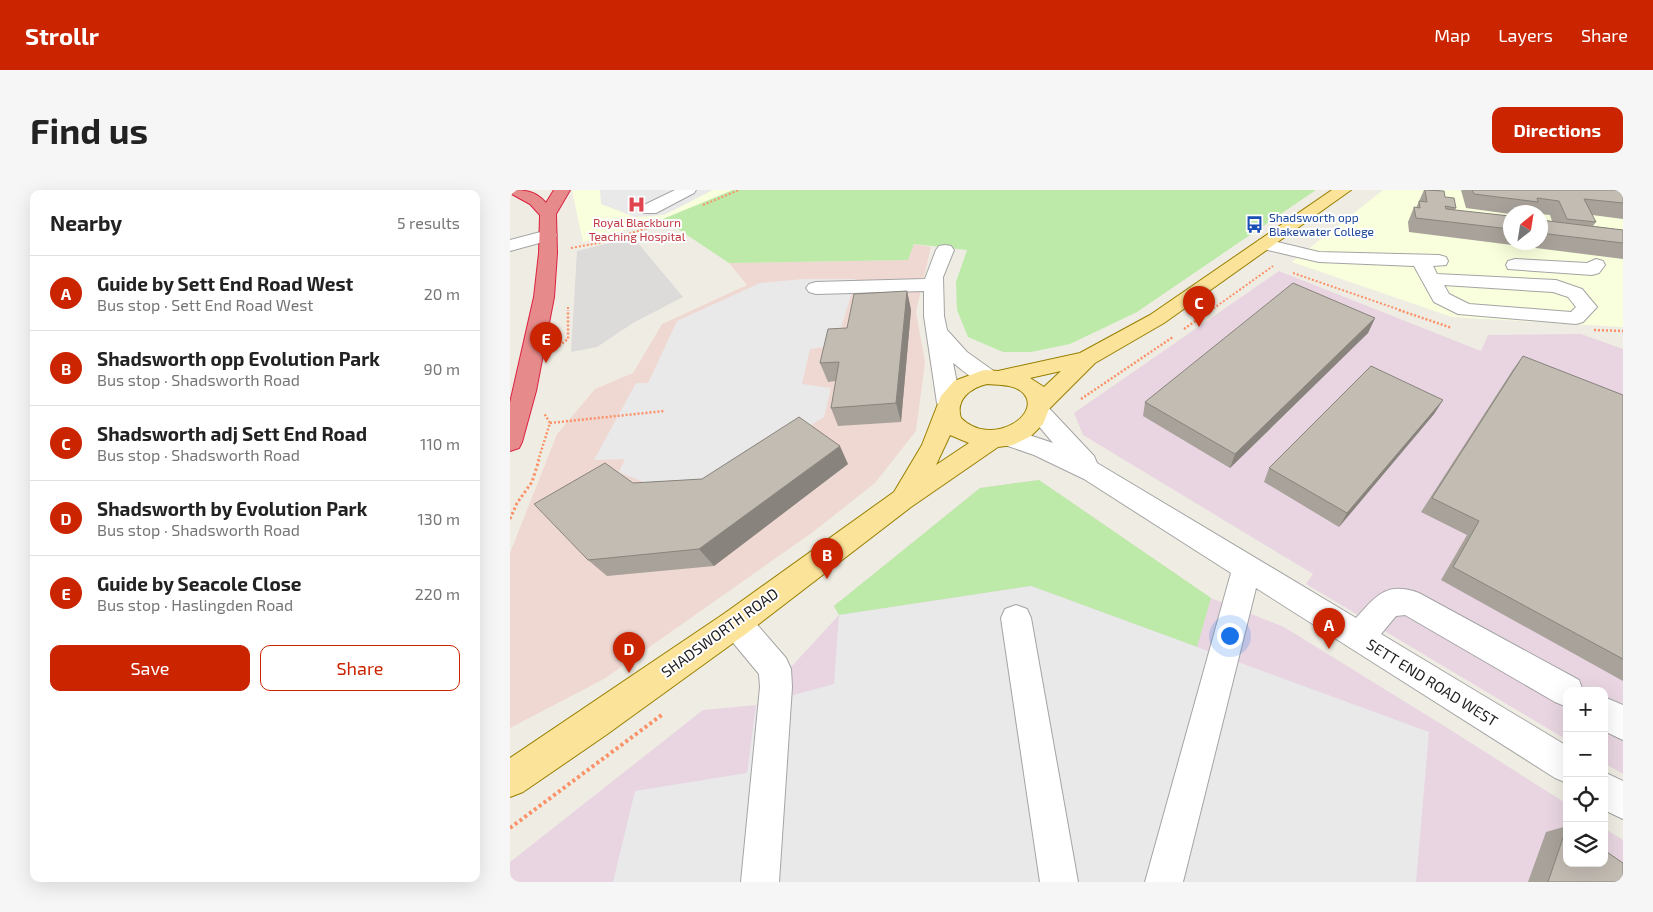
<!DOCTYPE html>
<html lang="en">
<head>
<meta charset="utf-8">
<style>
	body { margin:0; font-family:"Exo 2",sans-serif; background:#f6f6f6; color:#222 }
	.controls { position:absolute; right:15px; bottom:15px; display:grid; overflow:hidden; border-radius:10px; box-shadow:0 5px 20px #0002 }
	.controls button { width:45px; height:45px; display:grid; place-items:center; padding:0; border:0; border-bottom:1px solid #e0e0e0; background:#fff; color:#222; font:25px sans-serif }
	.compass { position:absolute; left:993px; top:15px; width:45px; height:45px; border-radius:50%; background:#fff; box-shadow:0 5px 20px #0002; rotate:30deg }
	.you { position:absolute; left:719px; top:445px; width:18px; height:18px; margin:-12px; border:4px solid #fff; border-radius:50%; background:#1a73e8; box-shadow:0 0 0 8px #1a73e833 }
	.badge { display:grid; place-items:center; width:32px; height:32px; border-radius:50%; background:#cb2400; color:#fff; font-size:16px; font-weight:700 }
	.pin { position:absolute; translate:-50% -41px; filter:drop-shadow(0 1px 2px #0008) }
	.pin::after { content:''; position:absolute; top:26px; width:18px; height:15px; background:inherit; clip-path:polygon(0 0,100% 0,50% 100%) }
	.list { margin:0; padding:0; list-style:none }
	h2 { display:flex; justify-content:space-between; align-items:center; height:65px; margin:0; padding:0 20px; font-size:21px }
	h2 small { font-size:16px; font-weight:400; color:#767676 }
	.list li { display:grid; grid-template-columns:32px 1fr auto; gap:15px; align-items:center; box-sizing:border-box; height:75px; padding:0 20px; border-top:1px solid #e0e0e0 }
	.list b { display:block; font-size:19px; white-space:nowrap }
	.list p { margin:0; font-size:16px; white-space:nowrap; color:#767676 }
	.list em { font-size:16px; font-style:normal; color:#767676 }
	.actions { display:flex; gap:10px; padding:15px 20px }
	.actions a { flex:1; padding:11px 0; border:1px solid #cb2400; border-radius:10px; text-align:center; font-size:18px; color:#cb2400 }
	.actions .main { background:#cb2400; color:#fff }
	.icon { flex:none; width:28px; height:28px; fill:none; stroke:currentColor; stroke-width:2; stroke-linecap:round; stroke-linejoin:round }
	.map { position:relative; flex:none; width:1113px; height:692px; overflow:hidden; border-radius:10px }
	header { display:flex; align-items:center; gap:30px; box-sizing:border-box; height:70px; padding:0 25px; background:#cb2400; color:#fff }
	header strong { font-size:24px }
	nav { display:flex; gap:28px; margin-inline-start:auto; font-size:18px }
	.intro { display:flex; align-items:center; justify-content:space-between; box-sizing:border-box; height:120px; padding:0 30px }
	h1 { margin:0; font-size:35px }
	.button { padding:12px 22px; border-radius:10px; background:#cb2400; color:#fff; font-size:18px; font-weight:700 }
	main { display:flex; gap:30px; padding:0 30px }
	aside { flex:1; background:#fff; border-radius:10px; box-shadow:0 5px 20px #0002 }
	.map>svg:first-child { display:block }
	.residential { fill:#dcdbda }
	.commercial { fill:#f0d8d2 }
	.industrial { fill:#e8d5e1 }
	.education { fill:#f9ffdc; fill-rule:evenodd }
	.grass { fill:#bdeaa8 }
	.parking { fill:#e9e9e9 }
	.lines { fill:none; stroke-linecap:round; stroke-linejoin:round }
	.minor-casing { stroke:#a4a4a4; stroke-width:2 }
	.major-casing { stroke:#977f00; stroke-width:2 }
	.highway-casing { stroke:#db2241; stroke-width:2 }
	.path-far3 { stroke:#fb9168; stroke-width:2; stroke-dasharray:2 2; stroke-linecap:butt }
	.path-far2 { stroke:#fb9168; stroke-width:2.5; stroke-dasharray:2 2; stroke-linecap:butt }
	.path-far1 { stroke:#fb9168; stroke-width:3; stroke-dasharray:2.5 2.5; stroke-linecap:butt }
	.path { stroke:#fb9168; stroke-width:4; stroke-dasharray:3 3; stroke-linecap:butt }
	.minor { fill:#fff; fill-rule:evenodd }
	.major { fill:#fce39a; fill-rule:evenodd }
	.highway { fill:#e78a8b; fill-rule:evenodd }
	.wall { fill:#a8a29a }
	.shaded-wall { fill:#88847d }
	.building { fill:#c3bcb3; stroke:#88847d }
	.labels { text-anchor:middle; stroke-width:4; stroke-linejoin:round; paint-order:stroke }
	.far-transit-label { font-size:12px; fill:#164399; stroke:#fff; text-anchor:start }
	.far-health-label { font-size:12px; fill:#be3a42; stroke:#fff }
	.street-label { font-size:15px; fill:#1d1d1d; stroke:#fff }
</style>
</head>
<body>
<header>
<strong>Strollr</strong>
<nav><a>Map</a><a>Layers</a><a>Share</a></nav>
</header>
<div class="intro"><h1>Find us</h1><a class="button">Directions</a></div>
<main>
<aside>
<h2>Nearby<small>5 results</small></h2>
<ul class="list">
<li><span class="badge">A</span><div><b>Guide by Sett End Road West</b><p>Bus stop · Sett End Road West</p></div><em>20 m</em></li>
<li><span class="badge">B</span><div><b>Shadsworth opp Evolution Park</b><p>Bus stop · Shadsworth Road</p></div><em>90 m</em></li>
<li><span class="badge">C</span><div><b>Shadsworth adj Sett End Road</b><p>Bus stop · Shadsworth Road</p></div><em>110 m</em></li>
<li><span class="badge">D</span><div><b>Shadsworth by Evolution Park</b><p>Bus stop · Shadsworth Road</p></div><em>130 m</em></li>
<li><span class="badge">E</span><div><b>Guide by Seacole Close</b><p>Bus stop · Haslingden Road</p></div><em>220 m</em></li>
</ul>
<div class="actions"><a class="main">Save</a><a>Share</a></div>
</aside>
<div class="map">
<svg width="1113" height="692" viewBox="0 0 1113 692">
	<rect width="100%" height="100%" fill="#efede3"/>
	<path class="residential" d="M123,47L173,107L123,133L87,157L61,162L67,61Z"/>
	<path class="commercial" d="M404,54L421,57L406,122L415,172L406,241L365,293L303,342L94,489L0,538V363L47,244L85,199L123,183L152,134L237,95L219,73L398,70Z"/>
	<path class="industrial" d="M769,81L971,161L978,145L1071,144L1113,159V584L1094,573V501H1057V550L796,394L803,384L573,245L564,223Z
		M529,290L701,408L774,437L936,537L1057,614V673H1094V638L1113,650V692H0V672L193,520L246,515L329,425L324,416L470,298Z"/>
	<path class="education" d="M62,0H223L153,29L73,52Z
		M873,0H1113V137L942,127L782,72ZM1001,22H1030V52H1001Z"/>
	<path class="grass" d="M223,0H806L627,122L560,154L521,162H493L458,147L447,120L446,92L457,60L404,54L398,70L219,73L153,29Z
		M529,290L701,408L687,457L521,396L329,425L324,416L470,298Z"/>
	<path class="parking" d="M90,0H203L154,25L125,27L91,14Z
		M294,89H346L330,141L329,155L300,159L292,194L321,198L314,227L210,291L141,295L109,282L115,269L84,270L126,193H138L167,131L250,93Z
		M521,396L919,542L906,692H103L125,601L237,583L246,515L324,494L329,425Z"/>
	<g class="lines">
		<defs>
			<path id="minor" d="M165,0H186L184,3L146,23H134L132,19L134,15Z
				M38,40L44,41L47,45L44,49L0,61V50Z
				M755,49L809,62L929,65L936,67L938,71L936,75L923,76L927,84L1046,90L1072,99L1087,117L1073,132L1066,134L948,124L924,112L904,76L809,72L749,58L746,54L749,50ZM934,95L1043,102L1058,107L1066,117L1061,122L959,114L939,104Z
				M435,55L441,56L444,60L433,87L434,126L437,140L457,162L485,182L488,187L485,192C468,197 456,182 443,173L451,213L447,219L439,221L431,219L427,213L414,126V101L306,104L299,102L296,98L299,94L306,92L415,89L426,60L429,56Z
				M1005,69L1077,73L1086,69L1093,71L1095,75L1089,83L1082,85L998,79L996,75L998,71Z
				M529,214L537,216L584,266L587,273L846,428C866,406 876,391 909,403L1069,490L1073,501H1057V517L1045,512L895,425L886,426L871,444L1057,556V593L1045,588L746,398L673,692H635L721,383L574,289L524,265L489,253L486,247L489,241L498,238L543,253L517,222L521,216Z
				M506,415L517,419L521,428L568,692H530L491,428L495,419Z
				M226,419L237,423L276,468L281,479L282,497L269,692H231L250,497L249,484L215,443L211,433L215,423Z
				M1094,507L1113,515V550L1094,541Z
				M1094,582L1113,591V629L1094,620Z"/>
			<path id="major" d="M822,0H841L654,133L585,173L539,219L533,234L521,246L503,255L488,257L401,317L237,443L96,545L13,602L0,607V568L215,423L384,302L412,255L431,206L444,191L474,180L488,181L570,163L640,125ZM551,181L534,197L520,188ZM477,194C488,195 506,194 514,204C532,225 481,258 451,228C445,210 460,198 477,194ZM440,245L459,253L426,275Z"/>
			<path id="highway" d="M0,0C15,0 26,1 36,13L44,0H60L46,24L47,63L44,107L26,201L12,252L9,258L0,261V213L24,107L29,63L30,25L20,14L0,3Z"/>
		</defs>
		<use href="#minor" class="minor-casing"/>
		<use href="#major" class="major-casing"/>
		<use href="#highway" class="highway-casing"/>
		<path class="path-far3" d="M193,15L229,0
			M61,58L94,52L137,38
			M783,83L893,121
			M58,117V121
			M700,121L763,76"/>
		<path class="path-far2" d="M889,120L942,138
			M674,139L701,120
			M1084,140L1113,141
			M49,156L58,149V120
			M571,209L663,147
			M40,233L154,221
			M28,271L40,233L34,223"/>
		<path class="path-far1" d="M0,329L7,313L22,292L29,270"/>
		<path class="path" d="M0,638L153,524"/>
		<use href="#minor" class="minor"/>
		<use href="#major" class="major"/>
		<use href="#highway" class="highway"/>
	</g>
	<path class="wall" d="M914,0H929L946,18L945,20L1000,26V52H1030V30L1042,31L1040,25L1030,24V22H1000V24L956,18L951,0H1113V29L1082,25L1086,32L1083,36L1113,40V69L899,42L898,32L904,17L906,18Z
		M397,101L401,120L391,232L328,236L321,218L326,191L318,192L310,173L337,138Z
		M865,128L858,143L720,278L633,226L635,212Z
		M1013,166L1113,205V491L931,390L957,345L911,322L1002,181Z
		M933,210L924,224L829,337L754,292L759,278Z
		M338,274L204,376L97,386L78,370L123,293L192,289Z
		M1057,636L1113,692H1018L1036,642Z"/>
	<path class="shaded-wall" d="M397,101L401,120L391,232L386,213Z
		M865,128L858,143L720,278L725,264Z
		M933,210L924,224L829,337L837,323Z
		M330,256L338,274L204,376L189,359Z"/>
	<path class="building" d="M915,0L934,1L935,7L944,8L946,18L935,16L936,19L1000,26V39L906,28L904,17L910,18L909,11L917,12Z
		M962,0H1113V13L1074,9L1086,32L1057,29L1049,11L1027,8L1028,12L964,4Z
		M1030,30L1113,40V53L1030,43Z
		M783,93L865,128L725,264L635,212Z
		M397,101L386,213L321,218L329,172L310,173L318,139L337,138L344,104Z
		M1013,166L1113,205V469L943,377L969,331L922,308Z
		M861,176L933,210L837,323L759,278Z
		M289,227L330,256L189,359L78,370L24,314L95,273L123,293L192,289Z
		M1057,636V673H1094V660L1113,673V692H1038Z"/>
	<defs>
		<symbol id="hospital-bare" viewBox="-9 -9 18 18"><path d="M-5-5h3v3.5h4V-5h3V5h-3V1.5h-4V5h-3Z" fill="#e0444e" stroke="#fff" stroke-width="2.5" paint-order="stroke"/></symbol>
		<symbol id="bus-bare" viewBox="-9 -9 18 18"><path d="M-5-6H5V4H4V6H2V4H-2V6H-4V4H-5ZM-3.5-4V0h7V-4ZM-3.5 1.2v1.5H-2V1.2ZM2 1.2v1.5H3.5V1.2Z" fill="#1a4fb4" stroke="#fff" stroke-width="2.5" paint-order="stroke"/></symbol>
	</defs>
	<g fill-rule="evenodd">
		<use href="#hospital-bare" x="114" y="2" width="25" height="25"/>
		<use href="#bus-bare" x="732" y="22" width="25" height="25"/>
	</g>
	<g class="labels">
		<g class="far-transit-label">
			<text x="759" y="32">Shadsworth opp<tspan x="759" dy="14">Blakewater College</tspan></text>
		</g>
		<g class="far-health-label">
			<text x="127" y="37">Royal Blackburn<tspan x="127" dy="14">Teaching Hospital</tspan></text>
		</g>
		<g class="street-label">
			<text transform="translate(210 443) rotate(-36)" y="5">SHADSWORTH ROAD</text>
			<text transform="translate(922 493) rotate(32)" y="5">SETT END ROAD WEST</text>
		</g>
	</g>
</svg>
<div class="controls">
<button>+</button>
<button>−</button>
<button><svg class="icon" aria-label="locate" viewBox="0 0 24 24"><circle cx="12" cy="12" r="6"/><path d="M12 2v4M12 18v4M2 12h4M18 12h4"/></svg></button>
<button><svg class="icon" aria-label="layers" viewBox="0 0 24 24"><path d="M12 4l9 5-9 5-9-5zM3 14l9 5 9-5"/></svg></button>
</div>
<svg class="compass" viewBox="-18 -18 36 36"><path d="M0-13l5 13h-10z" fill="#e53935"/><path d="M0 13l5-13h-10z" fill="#767676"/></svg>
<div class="you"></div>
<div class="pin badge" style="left:819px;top:459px">A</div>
<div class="pin badge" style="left:317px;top:389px">B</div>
<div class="pin badge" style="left:689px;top:137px">C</div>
<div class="pin badge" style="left:119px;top:483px">D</div>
<div class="pin badge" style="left:36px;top:173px">E</div>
</div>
</main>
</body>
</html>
